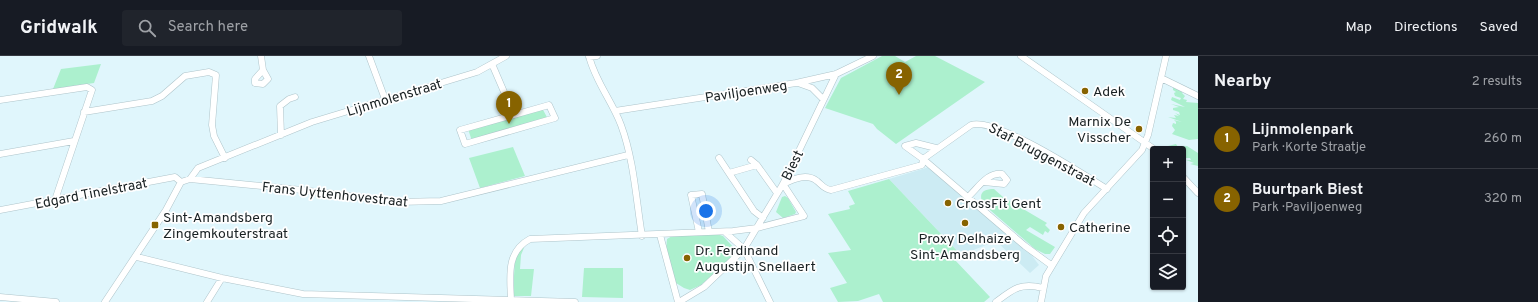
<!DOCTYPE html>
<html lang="en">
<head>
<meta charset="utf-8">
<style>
	body { margin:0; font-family:Overpass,sans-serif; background:#20242c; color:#f1f3f6 }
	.controls { position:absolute; right:12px; bottom:12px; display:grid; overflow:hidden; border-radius:4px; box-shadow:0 1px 3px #0004 }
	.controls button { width:36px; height:36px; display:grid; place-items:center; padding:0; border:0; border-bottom:1px solid #363941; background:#171b24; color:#f1f3f6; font:20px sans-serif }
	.you { position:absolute; left:706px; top:155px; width:14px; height:14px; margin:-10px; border:3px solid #fff; border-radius:50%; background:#1a73e8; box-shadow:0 0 0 6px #1a73e833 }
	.badge { display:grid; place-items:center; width:26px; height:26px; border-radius:50%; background:#876300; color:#fff; font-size:13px; font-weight:700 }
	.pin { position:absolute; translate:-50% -33px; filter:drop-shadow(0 1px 2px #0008) }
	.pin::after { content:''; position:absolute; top:21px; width:14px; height:12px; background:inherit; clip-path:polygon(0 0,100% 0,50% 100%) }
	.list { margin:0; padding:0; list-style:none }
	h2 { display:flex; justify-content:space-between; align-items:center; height:52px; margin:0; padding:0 16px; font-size:17px }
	h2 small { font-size:13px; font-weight:400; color:#9ea1a6 }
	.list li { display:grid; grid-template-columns:26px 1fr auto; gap:12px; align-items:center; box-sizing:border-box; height:60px; padding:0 16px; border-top:1px solid #363941 }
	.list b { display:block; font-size:15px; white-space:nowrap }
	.list p { margin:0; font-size:13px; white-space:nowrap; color:#9ea1a6 }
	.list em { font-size:13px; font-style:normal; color:#9ea1a6 }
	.icon { flex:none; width:22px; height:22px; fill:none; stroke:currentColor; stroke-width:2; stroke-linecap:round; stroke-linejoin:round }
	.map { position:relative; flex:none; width:1198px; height:246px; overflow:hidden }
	header { display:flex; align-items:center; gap:24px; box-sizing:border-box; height:56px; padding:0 20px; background:#171b24; border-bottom:1px solid #363941 }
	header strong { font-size:19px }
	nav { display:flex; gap:22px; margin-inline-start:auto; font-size:14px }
	.search { width:280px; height:36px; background:#20242c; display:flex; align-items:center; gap:10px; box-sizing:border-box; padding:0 14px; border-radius:4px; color:#9ea1a6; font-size:15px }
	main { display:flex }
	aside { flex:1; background:#171b24 }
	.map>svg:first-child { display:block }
	.built { fill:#ccebf3 }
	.green { fill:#acf0ce }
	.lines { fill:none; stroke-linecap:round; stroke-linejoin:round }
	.minor-casing { stroke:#aec4ca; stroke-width:7 }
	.minor { stroke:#fff; stroke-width:6 }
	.poi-dot { fill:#876300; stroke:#fff; stroke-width:1.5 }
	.labels { text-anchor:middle; stroke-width:3.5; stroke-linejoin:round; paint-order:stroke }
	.street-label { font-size:14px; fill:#192123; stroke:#fff }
	.poi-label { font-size:14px; fill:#192123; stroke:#fff; text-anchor:start }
</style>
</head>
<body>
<header>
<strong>Gridwalk</strong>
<div class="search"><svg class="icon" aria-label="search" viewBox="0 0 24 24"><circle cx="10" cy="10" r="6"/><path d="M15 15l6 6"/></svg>Search here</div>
<nav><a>Map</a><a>Directions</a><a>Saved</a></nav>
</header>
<main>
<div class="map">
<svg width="1198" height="246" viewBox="0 0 1198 246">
	<rect width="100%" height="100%" fill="#e0f6fc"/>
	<path class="built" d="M929,111L1030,197L1039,209L1030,217L996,185L961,199L889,123Z"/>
	<path class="green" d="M882,0H895L905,6L916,0H935L985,26L896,88L877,73L873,68L825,52L841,22Z
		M101,8L94,27L53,33L61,13Z
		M1173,30L1183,35L1182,37L1185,40L1183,43L1187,44L1186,46L1198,47V83L1189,84L1172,78L1175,74L1172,70L1173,67L1176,68V66L1174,64L1182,66L1168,61L1176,62L1174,59L1179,60L1175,57L1180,59L1179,56L1173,54V52L1179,51L1171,48L1185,51L1171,44L1172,41L1180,44L1181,42L1175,40L1174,37L1176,36L1173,34Z
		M542,52L548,63L472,85L468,73Z
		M1176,88L1178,91L1187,90L1198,97V110L1190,108L1194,107L1186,104H1191L1190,102H1183L1186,100L1183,98L1185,97L1183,93L1177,91L1170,92L1168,90Z
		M513,91L525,120L480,132L469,102Z
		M889,123L961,199L954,203L990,241L984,246H883L879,238L858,245L838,246L830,232L847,227L828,197L851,194L828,158L850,153L849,150L855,148L848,135Z
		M994,133L1003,141L1047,167L1045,169L1050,174L1048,177L1045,175L1043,179L1030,171L1026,174L1055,191L1050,198H1045L1035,193L983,148C978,137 983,133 994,133Z
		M785,140L788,142L796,156L795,158L783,162L776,156L782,141Z
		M717,178L723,180L734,192L731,203L701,229L690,234L684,232L676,227L666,194L667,183L672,180Z
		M526,187L521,199L520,213H534L531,240H513L515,200Z
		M584,212H623V242L582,241Z"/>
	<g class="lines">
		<defs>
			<path id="minor" d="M261,0L263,14
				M369,0L385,43
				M589,0C595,25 612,45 621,69C634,104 636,143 642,180
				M1021,0L1154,93
				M589,1L597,0
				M492,8L514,59
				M263,14L268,23L263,28L255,27V23Z
				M1161,22L1198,40
				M798,27L812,32L823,43
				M0,44L87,31L92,34L55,144
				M549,49L555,62L465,88L460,74Z
				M615,55L796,27L836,18L873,0
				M84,56L152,45L162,40L185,20L209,16L216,19L212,69L214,80L225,102
				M281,79L280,50L289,43L295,41
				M936,92L916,87L905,90L923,103L1025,190L1051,209
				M0,98L74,85
				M719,102L754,155L763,162
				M923,103L971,69C994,60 1084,119 1107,133
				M751,104L757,109L777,137
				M729,117L757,109
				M1183,121L1198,137
				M190,123L198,112L312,66L477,16L506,0
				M181,126L190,123L302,134L398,146L441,145L628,99
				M968,141C978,132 987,116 1002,118L1007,124L1004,128L984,126
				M0,154L175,121L181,126
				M699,176L691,139L702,138L709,176
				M726,177L744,193L770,246
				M660,179L678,246
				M137,201L222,222L303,238L575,246
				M0,241L56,246
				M511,244C510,220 506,196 530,183L733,175L757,172L804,160L783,128C794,123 806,117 817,125C822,129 824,133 831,134L922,109L923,103
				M105,246L166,154L181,126
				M207,246L222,222
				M679,246L704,231L744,193L783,128L836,18
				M996,246C1013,233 1021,226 1043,232
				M1041,246L1046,220L1084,157L1142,94L1148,79L1166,0"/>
		</defs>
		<use href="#minor" class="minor-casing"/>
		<use href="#minor" class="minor"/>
	</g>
	<g class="poi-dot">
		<circle cx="1085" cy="35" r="4"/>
		<circle cx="1139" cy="73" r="4"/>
		<circle cx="948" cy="147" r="4"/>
		<circle cx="965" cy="167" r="4"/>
		<rect x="151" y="165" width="8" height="8" rx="2"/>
		<circle cx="1061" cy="171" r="4"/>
		<circle cx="687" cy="202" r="4"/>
	</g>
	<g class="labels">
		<g class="street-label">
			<text transform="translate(746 35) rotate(-9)" y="5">Paviljoenweg</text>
			<text transform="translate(394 41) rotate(-17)" y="5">Lijnmolenstraat</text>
			<text transform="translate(1042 98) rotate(28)" y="5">Staf Bruggenstraat</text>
			<text transform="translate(792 109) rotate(-64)" y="5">Biest</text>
			<text transform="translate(91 137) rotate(-11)" y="5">Edgard Tinelstraat</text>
			<text transform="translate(335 138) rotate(6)" y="5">Frans Uyttenhovestraat</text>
		</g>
		<g class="poi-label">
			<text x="1093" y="40">Adek</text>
			<text x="1131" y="70" text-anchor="end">Marnix De<tspan x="1131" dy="16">Visscher</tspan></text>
			<text x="956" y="152">CrossFit Gent</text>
			<text x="163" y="166">Sint-Amandsberg<tspan x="163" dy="16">Zingemkouterstraat</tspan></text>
			<text x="1069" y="176">Catherine</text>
			<text x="965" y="187" text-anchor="middle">Proxy Delhaize<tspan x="965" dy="16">Sint-Amandsberg</tspan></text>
			<text x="695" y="199">Dr. Ferdinand<tspan x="695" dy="16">Augustijn Snellaert</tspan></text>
		</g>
	</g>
</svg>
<div class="controls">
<button>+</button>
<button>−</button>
<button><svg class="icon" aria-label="locate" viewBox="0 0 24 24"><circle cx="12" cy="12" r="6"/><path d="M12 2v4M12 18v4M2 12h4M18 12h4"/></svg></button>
<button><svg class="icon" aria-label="layers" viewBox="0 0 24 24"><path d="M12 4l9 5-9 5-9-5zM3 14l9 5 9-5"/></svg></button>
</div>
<div class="you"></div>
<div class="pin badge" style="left:509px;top:68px">1</div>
<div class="pin badge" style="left:899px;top:39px">2</div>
</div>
<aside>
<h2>Nearby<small>2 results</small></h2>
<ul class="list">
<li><span class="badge">1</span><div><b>Lijnmolenpark</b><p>Park · Korte Straatje</p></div><em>260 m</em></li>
<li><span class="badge">2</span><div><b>Buurtpark Biest</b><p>Park · Paviljoenweg</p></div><em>320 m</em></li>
</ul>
</aside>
</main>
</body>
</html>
